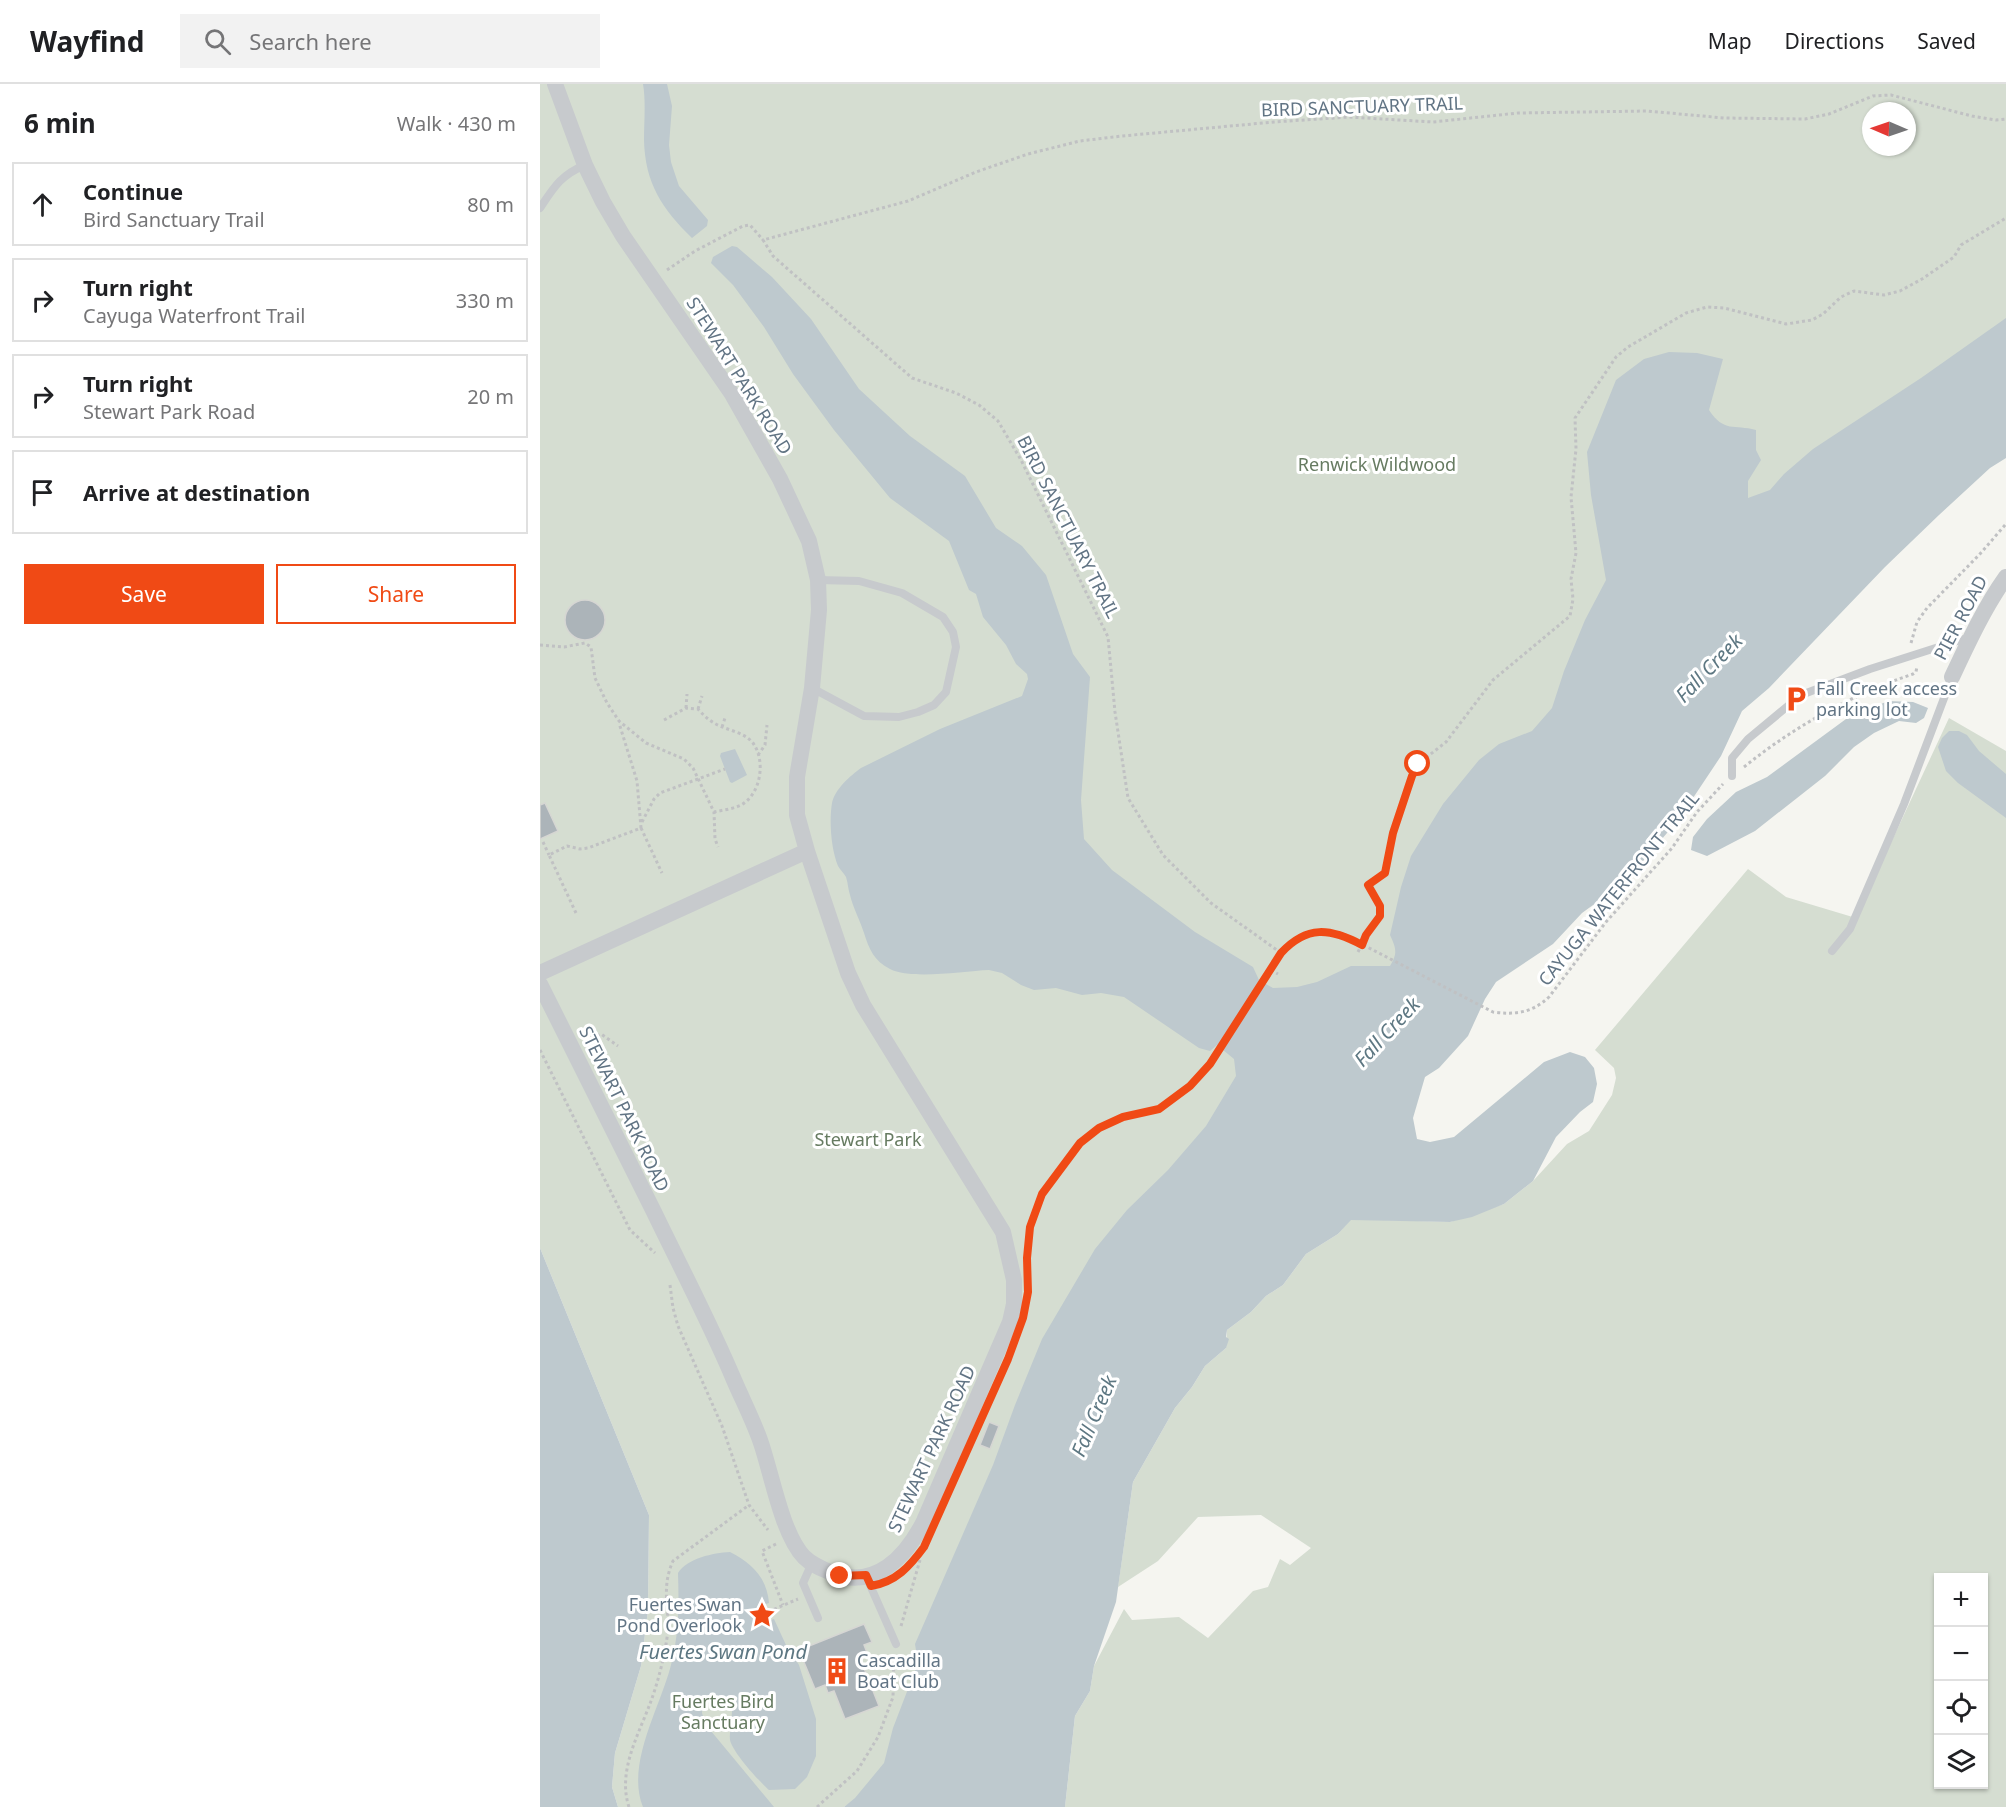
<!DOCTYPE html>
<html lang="en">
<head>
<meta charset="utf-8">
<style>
	body { margin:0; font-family:"Noto Sans",sans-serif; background:#f2f2f2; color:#202124 }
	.controls { position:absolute; right:18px; bottom:18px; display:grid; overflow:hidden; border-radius:0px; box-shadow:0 2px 4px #0004 }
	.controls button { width:54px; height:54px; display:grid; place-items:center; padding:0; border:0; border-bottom:2px solid #e0e0e0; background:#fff; color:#202124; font:30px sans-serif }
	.compass { position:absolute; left:1322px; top:18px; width:54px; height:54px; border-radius:50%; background:#fff; box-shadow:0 2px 4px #0004; rotate:272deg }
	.stop { position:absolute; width:18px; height:18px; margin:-14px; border:4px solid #f04a15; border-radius:50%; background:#fff }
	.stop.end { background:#f04a15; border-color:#fff; box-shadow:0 2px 6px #0008 }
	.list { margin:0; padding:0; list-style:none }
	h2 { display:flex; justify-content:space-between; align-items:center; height:78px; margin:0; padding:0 24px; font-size:26px }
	h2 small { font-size:20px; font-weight:400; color:#757577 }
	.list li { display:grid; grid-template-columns:39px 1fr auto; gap:18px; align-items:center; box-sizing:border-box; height:84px; margin:0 12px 12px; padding:0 12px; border:2px solid #e0e0e0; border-radius:0px }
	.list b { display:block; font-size:22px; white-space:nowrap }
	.list p { margin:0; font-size:20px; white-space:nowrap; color:#757577 }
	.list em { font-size:20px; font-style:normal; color:#757577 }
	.actions { display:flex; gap:12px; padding:18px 24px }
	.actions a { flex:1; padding:14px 0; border:2px solid #f04a15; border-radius:0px; text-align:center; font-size:21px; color:#f04a15 }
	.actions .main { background:#f04a15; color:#fff }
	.icon { flex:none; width:33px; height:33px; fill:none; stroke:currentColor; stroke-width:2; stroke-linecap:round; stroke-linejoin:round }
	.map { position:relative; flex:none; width:1466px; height:1723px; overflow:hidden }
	header { display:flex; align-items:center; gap:36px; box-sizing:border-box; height:84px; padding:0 30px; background:#fff; border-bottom:2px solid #e0e0e0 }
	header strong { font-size:28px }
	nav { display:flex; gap:33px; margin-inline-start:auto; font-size:21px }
	.search { width:420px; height:54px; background:#f2f2f2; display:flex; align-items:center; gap:15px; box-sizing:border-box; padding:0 21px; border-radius:0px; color:#757577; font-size:22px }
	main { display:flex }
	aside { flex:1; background:#fff }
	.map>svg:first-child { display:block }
	.green { fill:#d5ddd1; fill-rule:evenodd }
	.water { fill:#bec9ce }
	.building { fill:#acb4b9; stroke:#d6d6d3; stroke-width:1.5 }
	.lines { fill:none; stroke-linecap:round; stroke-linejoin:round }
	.path { stroke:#c0c1c3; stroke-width:3; stroke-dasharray:3 3; stroke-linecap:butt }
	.lane { stroke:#c7cacd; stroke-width:8 }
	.street { stroke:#c7cacd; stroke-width:16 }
	.route { stroke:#f04a15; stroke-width:8 }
	.labels { text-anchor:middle; stroke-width:6; stroke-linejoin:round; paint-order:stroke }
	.street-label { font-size:18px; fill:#617484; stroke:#fff }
	.park-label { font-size:18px; fill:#667b61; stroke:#fff }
	.poi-label { font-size:18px; fill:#617484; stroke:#fff; text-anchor:start }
	.water-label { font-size:20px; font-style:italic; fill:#5d7782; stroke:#fff }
</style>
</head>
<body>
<header>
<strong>Wayfind</strong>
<div class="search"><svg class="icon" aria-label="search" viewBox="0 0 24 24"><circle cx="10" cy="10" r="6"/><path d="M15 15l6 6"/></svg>Search here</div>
<nav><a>Map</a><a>Directions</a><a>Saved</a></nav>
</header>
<main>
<aside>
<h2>6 min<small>Walk · 430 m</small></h2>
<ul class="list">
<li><svg class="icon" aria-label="ahead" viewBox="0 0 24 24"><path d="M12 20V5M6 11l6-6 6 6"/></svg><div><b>Continue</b><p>Bird Sanctuary Trail</p></div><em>80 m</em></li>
<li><svg class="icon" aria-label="right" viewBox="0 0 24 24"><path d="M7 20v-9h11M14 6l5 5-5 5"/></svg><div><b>Turn right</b><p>Cayuga Waterfront Trail</p></div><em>330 m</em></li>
<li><svg class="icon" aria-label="right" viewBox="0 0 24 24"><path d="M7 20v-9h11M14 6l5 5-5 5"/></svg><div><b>Turn right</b><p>Stewart Park Road</p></div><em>20 m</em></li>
<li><svg class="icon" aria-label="arrive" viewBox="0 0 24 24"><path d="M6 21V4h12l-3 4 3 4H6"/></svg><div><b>Arrive at destination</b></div></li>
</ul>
<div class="actions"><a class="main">Save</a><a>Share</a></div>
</aside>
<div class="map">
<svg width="1466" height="1723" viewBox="0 0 1466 1723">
	<rect width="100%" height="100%" fill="#f5f5f0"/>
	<path class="green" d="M0,0H1466V301L796,998L457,1623L304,1723H78L72,1703L75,1669L101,1582L108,1526L109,1431L0,1164ZM1331,27H1367V63H1331Z
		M1409,634L1466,667V1723H525L535,1632L550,1607L554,1582L584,1525L592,1536L639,1533L668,1554L713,1507L728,1503L740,1475L750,1481L771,1464L721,1431L658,1433L618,1477L578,1503L593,1398L635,1324L652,1303L665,1282L686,1264L687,1246L711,1228L726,1212L743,1201L766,1170L798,1150L811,1135L910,1138L964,1120L993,1097L1027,1060L1049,1047L1072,1011L1076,994L1074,984L1055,966L1208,785L1246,813L1316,834ZM1398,1494H1444V1700H1398Z"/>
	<path class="water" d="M103,0H127L132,22L129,61L131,78L139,102L168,136L167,142L152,154C122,125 105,99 104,56C104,38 106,18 103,0Z
		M192,162L197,163L232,193L271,235L319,305L370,352L425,392L456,444L482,462L506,491L533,570L550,593L541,716L544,755L572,786L655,848L713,883L719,896L733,904L757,903L777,898L811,882H850C858,869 856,864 850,851L861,803L871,772L903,720L939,676L959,660L992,647L1012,624L1024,587L1045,536L1066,496L1051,411L1047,368L1076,296L1104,275L1129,268L1157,269L1183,275L1169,326C1184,349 1194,340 1216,346V366L1221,376L1208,397V414L1230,406L1244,390L1273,365L1381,294L1466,234V374L1450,384L1399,431L1345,483L1229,604L1202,627L1181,672L1139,735L1085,798L1042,829L1013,860L956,898L945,915L928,952L899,984L885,993L873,1034L877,1055L890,1058L914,1053L1004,978L1030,968L1045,973L1054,984L1057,1000L1053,1018L1040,1028L1016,1053L993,1097L964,1120L932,1133L910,1138L811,1136L798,1150L766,1170L743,1201L726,1212L711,1228L687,1246L686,1253L689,1255L686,1264L665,1282L652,1303L635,1324L593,1398L576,1518L554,1582L550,1607L535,1632L525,1723H304L315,1714L344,1679L353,1644L378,1579L375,1560L453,1381L475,1321L502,1255L555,1165L587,1126L628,1086L666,1042L696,992L694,975L677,961L670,967L659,964L584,913L561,909L542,911L516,904L494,906L481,901L462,889L449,886C424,887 371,896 350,885C334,877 329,865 324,849C320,836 313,824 310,811C308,805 308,799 306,793C304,789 300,786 298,782C291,765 289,737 292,719C295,705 310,692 321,684L400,645L482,612L488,595L487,590L476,580L466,561L443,533L436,510L429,506L409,457L350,414L294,346L253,290L224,243L193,201L171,179L173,173Z
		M1348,617L1373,618L1388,624L1384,634L1376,639L1359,637L1334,649L1314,663L1285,692L1215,747L1167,772L1151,766L1153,753L1167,735L1196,708L1227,693L1306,635Z
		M1409,647H1419L1427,651L1439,667L1466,690V734L1418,699L1406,687L1398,663L1402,654Z
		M195,665L207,691L192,699L190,698L180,672L181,669Z
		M0,1164L109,1431L108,1526L101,1582L75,1669L72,1703L78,1723H0Z
		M190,1468C212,1479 227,1494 229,1519L220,1522L218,1528L220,1536L225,1538L234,1535L246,1561L259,1581L276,1635V1672L267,1693L255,1705L229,1706C219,1697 193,1669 190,1656C189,1648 192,1636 192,1627L183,1618L171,1614L163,1619L162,1629L166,1641L234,1723H103C85,1679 122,1621 132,1577C139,1548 139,1519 138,1489C148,1474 173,1469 190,1468Z"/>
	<path class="building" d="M25 536a20 20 0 1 1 40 0a20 20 0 1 1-40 0Z
		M5,719L18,747L0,755V721Z
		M449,1338L459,1342L450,1365L440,1361Z
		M324,1540L332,1558L324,1561L328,1571L320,1574L339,1622L305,1635L294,1607L288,1609L285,1601L275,1605L259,1566Z"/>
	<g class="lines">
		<path class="path" d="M127,186L155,167L203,142L210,141L223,156
			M1371,559L1377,538L1387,524L1439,471L1466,440
			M0,561L24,563L45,559L51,563L55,594L67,619L79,637L106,659L144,675L153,684L174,728L175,755L178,763
			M146,624L147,610
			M158,625L162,612
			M124,636L146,624L158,625C165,633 171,638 180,642C191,647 205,649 213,659C226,677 221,710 201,721C193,725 183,726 174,728
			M182,643L185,634
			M218,671L225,661L227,641
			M1204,683C1255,642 1311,611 1373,590L1376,588L1377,582
			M102,738L114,715L120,709L185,685
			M101,744L122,789
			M3,758L9,771
			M36,829L9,771L27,762L40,765L48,764L101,744L97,697L79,639
			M818,868L826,851L840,832V822L828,801L845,789L853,749L872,692L878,680L906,658L953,596L1030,532L1033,515L1031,495L1036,469L1031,413L1036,365L1035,334L1076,273L1088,263L1146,229L1167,223L1184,224L1246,240L1272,236L1283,230L1301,213L1314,207L1344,211L1360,207L1382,195L1414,173L1421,161L1466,134
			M741,869L671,819L623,771L588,714L575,628L568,553L481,376L458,337L439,321L416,309L372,294L233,172L223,156L368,117L436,88L488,70L540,57L582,52L734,38L809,33L893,38L978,29L1107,27L1184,34L1265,35L1289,30L1333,12L1351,11L1432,32L1456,36L1466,35
			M731,886L738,890
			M46,957L61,950L78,962
			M0,966L90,1146L115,1169
			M487,1175L490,1143L502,1110L540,1059L559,1044L583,1033L619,1025L650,1002L670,979L741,869C760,848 777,844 804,851L953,928C975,931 992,929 1009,913L1066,838L1132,764L1157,728L1183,700
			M130,1201L133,1224L138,1242L182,1342L209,1421L228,1446
			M236,1460L222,1467L243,1521
			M223,1530L258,1515
			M361,1542L380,1476
			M89,1723C77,1687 99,1650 111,1617C118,1598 124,1574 127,1554C131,1525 120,1506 133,1477L209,1421
			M277,1723L317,1687L338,1653L353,1613L354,1571"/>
		<path class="lane" d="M0,124C14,103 21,91 45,81
			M272,604L324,632L359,633L378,628L394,621L406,608L416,563L413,548L403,533L362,509L319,497L278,496
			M1192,692V674L1208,655L1261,611L1330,585L1430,553
			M1292,867L1310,845L1364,720L1412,593
			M272,1479L263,1499L278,1534
			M326,1492L356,1560"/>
		<path class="street" d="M15,0L45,81L63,118L83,152L192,310L240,395L269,457L278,496L279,526L272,604L257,693V731L267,767
			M1412,593C1428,559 1444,524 1466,493
			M0,889L267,767L308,889L323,921L463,1148L474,1196V1220L470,1238L384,1437C366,1473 335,1506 292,1489C282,1485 272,1481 264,1473C242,1450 232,1391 221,1359C214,1338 203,1317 194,1296C170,1239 141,1184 114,1128C76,1052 38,976 0,900"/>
	</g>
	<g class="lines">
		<path class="route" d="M300,1492L326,1491L331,1502C356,1498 370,1482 384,1463L468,1275L483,1234L488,1208L487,1174L490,1143L502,1110L540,1059L559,1044L583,1033L619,1025L650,1002L670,980L741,869C767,841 790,844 822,861L826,851L840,832V822L828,801L845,789L853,749L872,692L878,680"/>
	</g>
	<defs>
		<symbol id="parking-bare" viewBox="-9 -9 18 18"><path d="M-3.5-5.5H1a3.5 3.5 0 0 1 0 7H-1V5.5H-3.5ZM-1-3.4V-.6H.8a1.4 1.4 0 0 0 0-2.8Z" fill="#f04a15" stroke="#fff" stroke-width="2.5" paint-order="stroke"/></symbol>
		<symbol id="sight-bare" viewBox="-9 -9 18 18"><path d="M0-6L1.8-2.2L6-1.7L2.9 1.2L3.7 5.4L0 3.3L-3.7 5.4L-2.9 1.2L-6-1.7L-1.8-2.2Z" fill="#f04a15" stroke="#fff" stroke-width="2.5" paint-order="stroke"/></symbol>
		<symbol id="building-bare" viewBox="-9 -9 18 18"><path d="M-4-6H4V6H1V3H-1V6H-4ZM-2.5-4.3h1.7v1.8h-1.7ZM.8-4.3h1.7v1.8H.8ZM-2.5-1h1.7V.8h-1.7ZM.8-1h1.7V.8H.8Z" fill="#f04a15" stroke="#fff" stroke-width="2.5" paint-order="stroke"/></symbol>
	</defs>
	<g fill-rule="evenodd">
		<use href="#parking-bare" x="1237" y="596" width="38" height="38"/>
		<use href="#sight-bare" x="203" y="1512" width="38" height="38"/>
		<use href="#building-bare" x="278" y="1568" width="38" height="38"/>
	</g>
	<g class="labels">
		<g class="street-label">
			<text transform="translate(822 23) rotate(-2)" y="6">BIRD SANCTUARY TRAIL</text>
			<text transform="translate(199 292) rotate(58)" y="6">STEWART PARK ROAD</text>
			<text transform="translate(528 443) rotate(63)" y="6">BIRD SANCTUARY TRAIL</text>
			<text transform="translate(1421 534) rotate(-62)" y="6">PIER ROAD</text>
			<text transform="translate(1079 805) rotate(-51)" y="6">CAYUGA WATERFRONT TRAIL</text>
			<text transform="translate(84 1025) rotate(64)" y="6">STEWART PARK ROAD</text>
			<text transform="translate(392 1365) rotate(-65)" y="6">STEWART PARK ROAD</text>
		</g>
		<g class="park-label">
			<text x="837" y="387">Renwick Wildwood</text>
			<text x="328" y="1062">Stewart Park</text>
			<text x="183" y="1624">Fuertes Bird<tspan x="183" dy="21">Sanctuary</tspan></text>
		</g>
		<g class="poi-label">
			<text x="1276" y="611">Fall Creek access<tspan x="1276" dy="21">parking lot</tspan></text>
			<text x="202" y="1527" text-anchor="end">Fuertes Swan<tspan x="202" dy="21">Pond Overlook</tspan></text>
			<text x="317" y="1583">Cascadilla<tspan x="317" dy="21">Boat Club</tspan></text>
		</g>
		<g class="water-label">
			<text transform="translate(1169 584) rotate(-46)" y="7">Fall Creek</text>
			<text transform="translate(847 948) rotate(-47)" y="7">Fall Creek</text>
			<text transform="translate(554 1332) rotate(-67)" y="7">Fall Creek</text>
			<text x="183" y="1575">Fuertes Swan Pond</text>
		</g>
	</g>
</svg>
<div class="controls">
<button>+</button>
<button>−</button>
<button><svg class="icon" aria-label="locate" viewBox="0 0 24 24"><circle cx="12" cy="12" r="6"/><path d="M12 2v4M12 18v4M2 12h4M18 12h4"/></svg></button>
<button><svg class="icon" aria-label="layers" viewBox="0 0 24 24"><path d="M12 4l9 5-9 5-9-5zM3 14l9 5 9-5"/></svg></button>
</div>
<svg class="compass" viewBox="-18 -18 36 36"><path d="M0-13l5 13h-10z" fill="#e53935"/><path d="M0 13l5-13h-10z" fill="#757577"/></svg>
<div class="stop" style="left:878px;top:680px"></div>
<div class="stop end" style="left:300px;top:1492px"></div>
</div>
</main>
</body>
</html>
